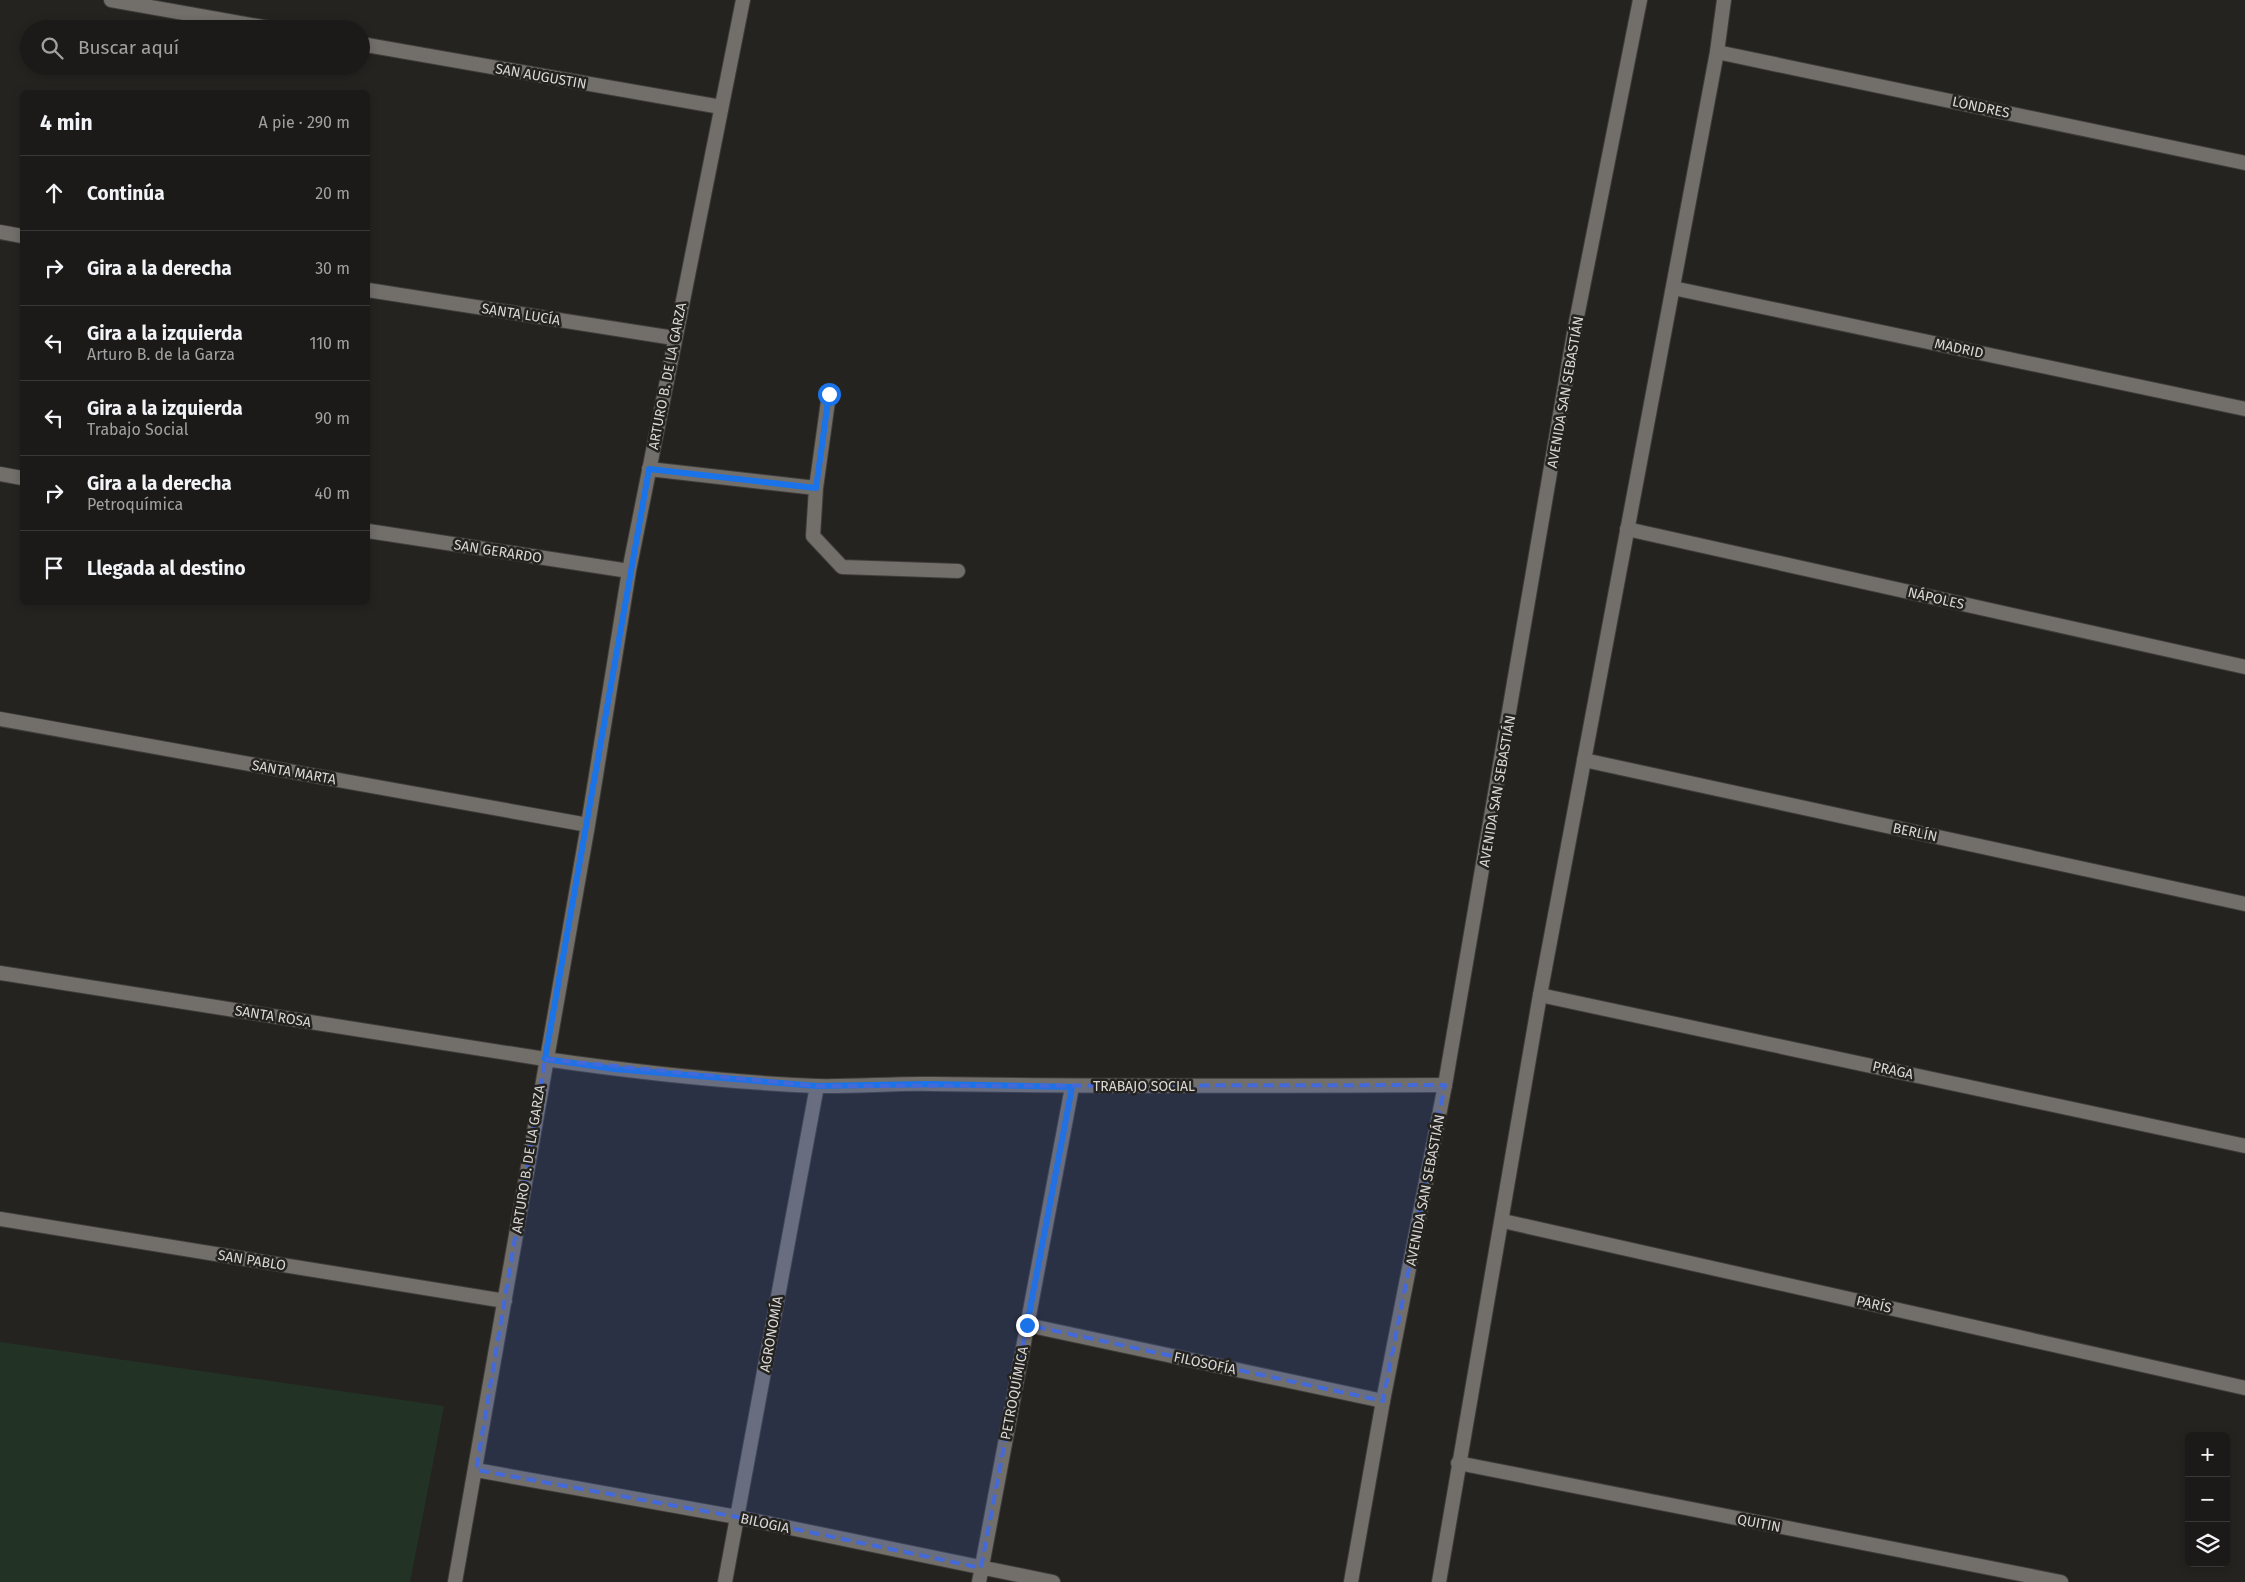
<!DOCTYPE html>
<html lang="es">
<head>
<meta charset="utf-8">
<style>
	body { margin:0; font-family:"Fira Sans",sans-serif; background:#292725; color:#f1f3f6 }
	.controls { position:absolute; right:15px; bottom:15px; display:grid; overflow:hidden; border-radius:8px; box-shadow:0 2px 8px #0003 }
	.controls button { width:45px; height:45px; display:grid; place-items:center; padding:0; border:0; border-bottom:1px solid #3a3837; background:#1c1a18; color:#f1f3f6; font:25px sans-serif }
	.stop { position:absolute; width:15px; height:15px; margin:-11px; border:4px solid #1a73e8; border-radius:50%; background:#fff }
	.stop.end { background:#1a73e8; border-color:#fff; box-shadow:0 1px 5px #0008 }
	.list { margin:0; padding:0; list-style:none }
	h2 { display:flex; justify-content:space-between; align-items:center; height:65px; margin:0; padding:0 20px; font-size:21px }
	h2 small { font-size:16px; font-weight:400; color:#a0a1a2 }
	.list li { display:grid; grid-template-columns:32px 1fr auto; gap:15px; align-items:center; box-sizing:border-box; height:75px; padding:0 20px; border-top:1px solid #3a3837 }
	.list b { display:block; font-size:19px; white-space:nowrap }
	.list p { margin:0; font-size:16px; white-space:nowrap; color:#a0a1a2 }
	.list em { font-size:16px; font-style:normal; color:#a0a1a2 }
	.icon { flex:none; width:28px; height:28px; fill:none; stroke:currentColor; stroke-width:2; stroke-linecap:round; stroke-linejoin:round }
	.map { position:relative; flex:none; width:2245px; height:1582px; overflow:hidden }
	.search { position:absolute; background:#1c1a18; box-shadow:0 2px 8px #0003; left:20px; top:20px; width:350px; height:55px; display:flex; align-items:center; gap:12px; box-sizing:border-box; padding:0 18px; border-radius:28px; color:#a0a1a2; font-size:19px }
	.panel { position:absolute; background:#1c1a18; box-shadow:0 2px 8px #0003; left:20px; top:90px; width:350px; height:515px; border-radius:8px }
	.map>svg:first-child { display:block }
	.green { fill:#223325 }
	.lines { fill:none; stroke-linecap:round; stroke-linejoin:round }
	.service-casing { stroke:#3f3d3a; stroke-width:16 }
	.minor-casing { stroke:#3f3d3a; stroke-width:16 }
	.secondary-casing { stroke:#3f3d3a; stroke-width:16 }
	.service { stroke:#726f6b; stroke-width:14 }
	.minor { stroke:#726f6b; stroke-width:14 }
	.secondary { stroke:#726f6b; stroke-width:14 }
	.route { stroke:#1a73e8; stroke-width:6 }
	.marked { fill:#436ad8; fill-opacity:0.2; stroke:#436ad8; stroke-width:4; stroke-dasharray:10 6; stroke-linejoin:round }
	.labels { text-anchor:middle; stroke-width:5; stroke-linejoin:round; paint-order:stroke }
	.street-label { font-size:14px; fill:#dad8d6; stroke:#252320 }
</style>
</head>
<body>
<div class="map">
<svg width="2245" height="1582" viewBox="0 0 2245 1582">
	<rect width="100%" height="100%" fill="#252320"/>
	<path class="green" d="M0,1342L444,1406L410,1582H0Z"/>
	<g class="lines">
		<defs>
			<path id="service" d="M649,469L816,488L813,536L842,567L958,571
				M816,488L829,394"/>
			<path id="minor" d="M111,0L274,29
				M361,44L721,107
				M1717,52L2245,163
				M0,232L22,236
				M1673,288L2245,409
				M368,290L674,338
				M0,474L22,478
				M1627,529L2245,667
				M368,531L629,571
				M0,719L588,825
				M1584,760L2245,904
				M0,973L545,1059C634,1072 725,1082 816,1086C855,1087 894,1083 933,1084C1104,1087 1275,1086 1445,1085
				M1540,995L2245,1146
				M0,1219L505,1301
				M1503,1221L2245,1388
				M1027,1325L1383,1401
				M1458,1463L2061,1582
				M476,1470L737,1517L1053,1582
				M455,1582L588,825L629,571L743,0
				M725,1582L817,1086
				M979,1582L1072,1087"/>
			<path id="secondary" d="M1351,1582L1383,1401L1445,1085L1575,327L1640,0
				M1439,1582L1540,995L1717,52L1724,0"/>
		</defs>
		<use href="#service" class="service-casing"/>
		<use href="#minor" class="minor-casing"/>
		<use href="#secondary" class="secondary-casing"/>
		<use href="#service" class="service"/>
		<use href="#minor" class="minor"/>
		<use href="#secondary" class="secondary"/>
	</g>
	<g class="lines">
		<path class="route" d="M829,394L816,488L649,469L545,1059L614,1069L817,1086L929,1084L1072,1087L1027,1325"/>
	</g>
	<path class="marked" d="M545,1059L817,1086L1445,1085L1383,1401L1027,1325L981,1568L737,1517L476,1470Z"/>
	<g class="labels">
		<g class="street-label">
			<text transform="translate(541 76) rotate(10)" y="5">SAN AUGUSTIN</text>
			<text transform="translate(1981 107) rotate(12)" y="5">LONDRES</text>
			<text transform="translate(521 314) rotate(9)" y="5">SANTA LUCÍA</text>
			<text transform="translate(1959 348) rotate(12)" y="5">MADRID</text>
			<text transform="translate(667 376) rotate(-79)" y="5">ARTURO B. DE LA GARZA</text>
			<text transform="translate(1565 392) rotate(-80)" y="5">AVENIDA SAN SEBASTIÁN</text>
			<text transform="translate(498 551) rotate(9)" y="5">SAN GERARDO</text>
			<text transform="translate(1936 598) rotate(13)" y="5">NÁPOLES</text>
			<text transform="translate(294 772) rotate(10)" y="5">SANTA MARTA</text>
			<text transform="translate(1497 791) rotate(-80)" y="5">AVENIDA SAN SEBASTIÁN</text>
			<text transform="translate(1915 832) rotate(12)" y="5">BERLÍN</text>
			<text transform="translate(273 1016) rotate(9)" y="5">SANTA ROSA</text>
			<text transform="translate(1893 1070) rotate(12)" y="5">PRAGA</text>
			<text x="1144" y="1091">TRABAJO SOCIAL</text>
			<text transform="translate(528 1159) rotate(-81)" y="5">ARTURO B. DE LA GARZA</text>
			<text transform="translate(1425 1190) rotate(-79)" y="5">AVENIDA SAN SEBASTIÁN</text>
			<text transform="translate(252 1260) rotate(9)" y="5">SAN PABLO</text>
			<text transform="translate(1874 1304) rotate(13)" y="5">PARÍS</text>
			<text transform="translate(771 1334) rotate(-80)" y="5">AGRONOMÍA</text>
			<text transform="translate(1205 1363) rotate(12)" y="5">FILOSOFÍA</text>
			<text transform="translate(1014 1393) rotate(-79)" y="5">PETROQUÍMICA</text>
			<text transform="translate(765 1523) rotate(12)" y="5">BILOGIA</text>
			<text transform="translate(1759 1523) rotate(11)" y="5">QUITIN</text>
		</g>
	</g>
</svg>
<div class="controls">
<button>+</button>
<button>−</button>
<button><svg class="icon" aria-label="layers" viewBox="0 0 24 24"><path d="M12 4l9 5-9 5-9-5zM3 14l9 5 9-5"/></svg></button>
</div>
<div class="stop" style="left:829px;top:394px"></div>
<div class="stop end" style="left:1027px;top:1325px"></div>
<div class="search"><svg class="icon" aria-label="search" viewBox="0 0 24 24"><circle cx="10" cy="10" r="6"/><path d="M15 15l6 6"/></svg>Buscar aquí</div>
<section class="panel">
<h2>4 min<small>A pie · 290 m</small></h2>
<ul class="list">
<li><svg class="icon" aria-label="ahead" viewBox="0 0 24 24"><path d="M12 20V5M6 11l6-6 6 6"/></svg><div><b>Continúa</b></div><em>20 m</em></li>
<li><svg class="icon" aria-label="right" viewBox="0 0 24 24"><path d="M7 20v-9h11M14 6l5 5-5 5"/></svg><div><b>Gira a la derecha</b></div><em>30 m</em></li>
<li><svg class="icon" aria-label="left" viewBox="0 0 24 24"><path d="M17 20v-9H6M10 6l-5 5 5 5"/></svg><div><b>Gira a la izquierda</b><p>Arturo B. de la Garza</p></div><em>110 m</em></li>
<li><svg class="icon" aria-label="left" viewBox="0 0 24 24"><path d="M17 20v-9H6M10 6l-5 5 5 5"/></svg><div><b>Gira a la izquierda</b><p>Trabajo Social</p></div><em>90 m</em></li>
<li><svg class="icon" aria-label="right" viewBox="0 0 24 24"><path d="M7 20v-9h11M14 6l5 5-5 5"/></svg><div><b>Gira a la derecha</b><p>Petroquímica</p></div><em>40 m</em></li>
<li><svg class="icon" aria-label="arrive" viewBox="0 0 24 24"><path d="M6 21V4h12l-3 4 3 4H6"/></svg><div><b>Llegada al destino</b></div></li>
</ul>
</section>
</div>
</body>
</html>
